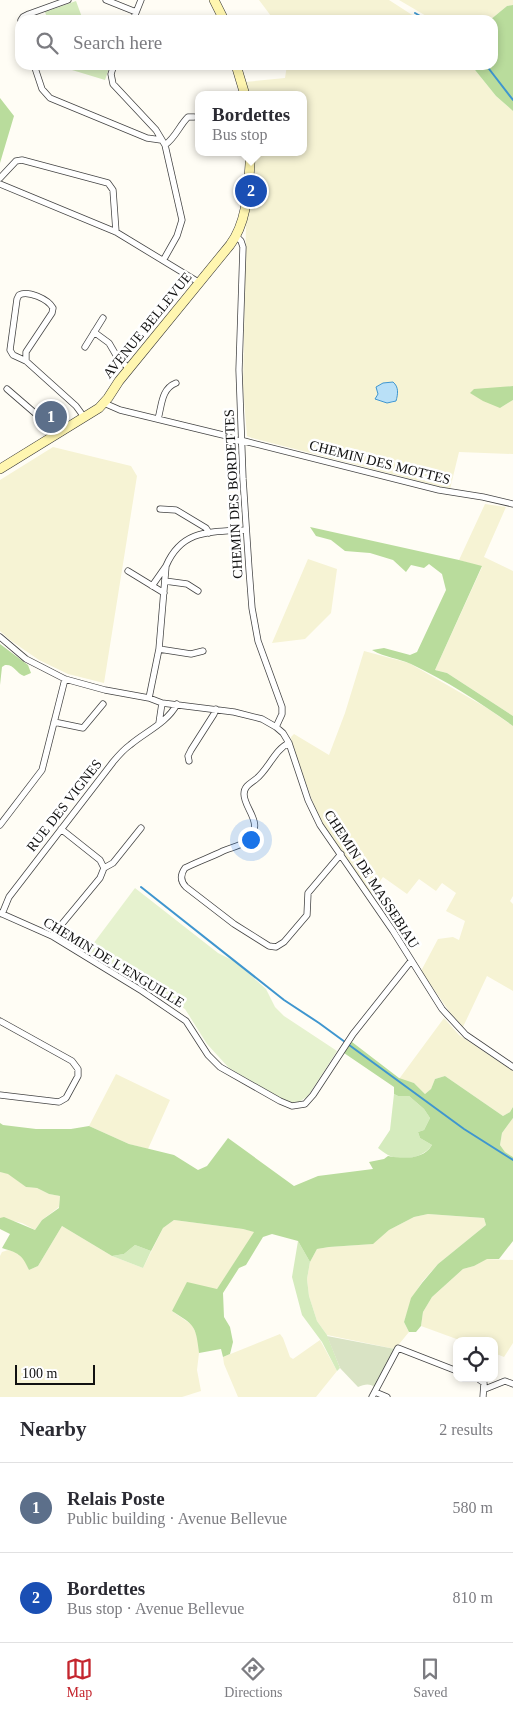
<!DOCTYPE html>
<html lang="en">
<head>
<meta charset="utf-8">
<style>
	body { margin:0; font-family:"Times New Roman",serif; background:#f2f2f3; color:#2b2b33 }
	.controls { position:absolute; right:15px; bottom:15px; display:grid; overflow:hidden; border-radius:10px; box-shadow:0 2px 8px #0003 }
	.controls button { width:45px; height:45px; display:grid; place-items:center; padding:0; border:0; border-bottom:1px solid #e1e1e2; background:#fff; color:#2b2b33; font:25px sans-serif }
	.scale { position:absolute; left:15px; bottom:12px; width:80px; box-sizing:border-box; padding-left:5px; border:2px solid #111; border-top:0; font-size:14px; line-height:18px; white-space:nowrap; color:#111; -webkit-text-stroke:4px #fff; paint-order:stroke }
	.you { position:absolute; left:250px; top:839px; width:18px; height:18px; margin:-12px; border:4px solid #fff; border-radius:50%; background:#1a73e8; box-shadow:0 0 0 8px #1a73e833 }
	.badge { display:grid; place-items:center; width:32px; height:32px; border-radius:50%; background:#c4262e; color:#fff; font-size:16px; font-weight:700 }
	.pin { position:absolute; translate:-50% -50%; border:2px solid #fff; box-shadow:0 1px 5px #0006 }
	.popup { position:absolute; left:195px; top:91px; width:112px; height:65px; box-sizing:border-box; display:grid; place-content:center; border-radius:10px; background:#fff; filter:drop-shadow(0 1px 4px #0005); font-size:16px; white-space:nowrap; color:#7c7c81 }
	.popup b { font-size:19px; color:#2b2b33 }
	.popup::after { content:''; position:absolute; left:50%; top:100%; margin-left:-10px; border:10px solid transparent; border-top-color:#fff }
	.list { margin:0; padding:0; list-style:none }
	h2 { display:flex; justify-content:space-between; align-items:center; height:65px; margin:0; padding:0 20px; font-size:21px }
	h2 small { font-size:16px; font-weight:400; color:#7c7c81 }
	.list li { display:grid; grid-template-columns:32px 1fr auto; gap:15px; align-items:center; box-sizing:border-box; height:90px; padding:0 20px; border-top:1px solid #e1e1e2 }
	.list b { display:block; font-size:19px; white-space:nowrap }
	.list p { margin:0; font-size:16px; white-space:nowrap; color:#7c7c81 }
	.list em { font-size:16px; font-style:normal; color:#7c7c81 }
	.icon { flex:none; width:28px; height:28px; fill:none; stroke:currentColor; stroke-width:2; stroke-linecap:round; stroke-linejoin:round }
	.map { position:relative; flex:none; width:513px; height:1397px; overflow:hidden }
	.search { position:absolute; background:#fff; box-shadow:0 2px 8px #0003; left:15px; right:15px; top:15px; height:55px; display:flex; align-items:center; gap:12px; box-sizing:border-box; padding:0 18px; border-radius:15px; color:#7c7c81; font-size:19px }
	.sheet { height:245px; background:#fff }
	nav { display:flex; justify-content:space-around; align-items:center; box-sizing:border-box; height:70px; border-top:1px solid #e1e1e2; background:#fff; font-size:14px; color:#7c7c81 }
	nav a { display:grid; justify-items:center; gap:2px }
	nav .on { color:#c4262e }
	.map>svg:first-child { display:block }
	.farmland { fill:#f6f3d4; fill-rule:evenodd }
	.green { fill:#d5ebbd }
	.forest { fill:#b9dc9c }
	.cemetery { fill:#d9e3c4 }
	.pitch { fill:#e6f2cf }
	.water { fill:#b9e0f7; stroke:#3f96cf }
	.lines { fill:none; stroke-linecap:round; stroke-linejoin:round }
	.stream { stroke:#3f96cf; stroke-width:2 }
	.street-casing { stroke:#444; stroke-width:7 }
	.secondary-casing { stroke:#333; stroke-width:10 }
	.street { stroke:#fff; stroke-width:5.5 }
	.secondary { stroke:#fff6b0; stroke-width:9 }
	.labels { text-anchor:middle; stroke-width:5; stroke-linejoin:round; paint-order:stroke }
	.street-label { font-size:14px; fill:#111; stroke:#fff }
</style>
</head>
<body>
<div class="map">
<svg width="513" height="1397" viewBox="0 0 513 1397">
	<rect width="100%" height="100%" fill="#fffdf5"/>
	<path class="farmland" d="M259,0H389L420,20H274Z
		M399,0H513V5L507,6L490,20H433Z
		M287,65H471L496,96L513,111V386L506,387L500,408L513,400V454L459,452L450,489L252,438L247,436L243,387L246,225L256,152H304V95H249L245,82L285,78ZM393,382L396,401L392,403L379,401L376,396L378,394L376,387L383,383Z
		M53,447L131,466L137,476L104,683L68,674L39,660L10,640L0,631V480Z
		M485,504L506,507L484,557L513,571V716L447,673L435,670L482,567L459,560Z
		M308,559L337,569L331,613L305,639L272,643Z
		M364,651L409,663L487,708L513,726V896L510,901L513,904V991L487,976L463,1027L449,1011L421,971L438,939L453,937L459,940L465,921L446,911L456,893L442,883L436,891L419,879L407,894L383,877L371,894L321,821L312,800L292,744L291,737L294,734L329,755L345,713Z
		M444,1018L459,1035L513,1071V1107L510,1112L503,1116L445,1076L435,1079L431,1089L425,1094L414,1083L399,1079Z
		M116,1074L170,1100L148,1149L129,1144L89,1126Z
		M513,1118V1157L505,1152L500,1145L502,1133Z
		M0,1172L8,1173L26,1187L37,1188L49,1194L60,1196L59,1207L42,1220L35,1230L22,1223L0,1218Z
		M428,1214L484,1218L486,1225L438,1264L422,1282L412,1298L404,1322L409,1332L395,1349L327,1335L317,1321L309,1296L307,1279L310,1262L317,1249L329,1247L372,1244L389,1230L414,1217Z
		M174,1220L243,1229L255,1232L217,1289L172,1311L192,1325L198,1338L199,1353L197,1370L201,1391L182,1397H0V1256L2,1252L8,1250L18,1253L25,1260L29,1270L38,1266L62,1226L112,1256L143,1268L163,1228Z
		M486,1259L513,1260V1343L504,1357L494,1353V1341H462L421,1326L423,1312L432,1297L463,1269L474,1266Z
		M280,1334L283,1338L290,1357L293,1359L320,1340L337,1371L316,1397H238L224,1364L223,1357Z"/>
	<path class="green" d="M76,1L83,20H48L45,12Z
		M67,65H110L105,80L72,70Z
		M394,1094L398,1096H409L424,1109L430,1118L424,1130L418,1132L420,1138L432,1145C424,1158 401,1162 388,1155C384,1153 381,1150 378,1148L390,1130Z
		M298,1241L310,1262L307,1279L309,1296L317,1321L327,1335L340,1368L337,1371L322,1342L302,1315L292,1277Z
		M135,1245L151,1251L143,1268L112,1256L124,1254Z"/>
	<path class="forest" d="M513,5V111L496,96L471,65H493V20H490L507,6Z
		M0,98L14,116L0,163Z
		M513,386V400L500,408L483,401L470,393L474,389Z
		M310,527L459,560L482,566L435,670L447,673L513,716V726C481,703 447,681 411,664C398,658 386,658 372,650L384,648L410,655L417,652L446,590L442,574L429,564L424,568L411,565L406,572L393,560L370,553L345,551L331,540L316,536Z
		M0,644L28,665L31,673L24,676C16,673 14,664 5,665L2,667L0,685Z
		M352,1042L399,1078L414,1083L425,1094L431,1089L435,1079L445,1076L503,1116L510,1112L513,1107V1118L502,1133L500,1145L505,1152L513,1157V1241L499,1259H487L474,1266L463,1269L432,1297L423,1312L421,1326L416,1332H409L404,1322L411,1298L422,1283L438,1264L486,1225L484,1218L428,1214L414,1217L389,1230L373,1244L329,1247L317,1249L310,1262L298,1241L272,1234L263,1237L246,1265L239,1268L223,1293L224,1317L230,1327L233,1342L230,1354L223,1357L221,1349L199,1353C196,1325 194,1325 172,1311L187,1282L217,1289L254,1232L243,1229L174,1220L163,1228L151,1251L135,1245L124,1254L112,1256L62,1226L38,1266L29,1270C22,1254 18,1253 2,1248L10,1234L0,1229V1218L4,1217L35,1230L42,1220L59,1208L60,1196L49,1194L37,1188L26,1187L8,1174L0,1172V1123L3,1125L36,1129H71L89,1126L129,1144L174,1155L198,1170L207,1166L228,1138L294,1186L318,1176L373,1169L369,1162L384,1159L388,1156C403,1159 423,1160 432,1145L420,1138L418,1132L424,1130L430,1118L424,1109L409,1096H398L394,1094V1087L344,1053Z"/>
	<path class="cemetery" d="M327,1336L395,1349L376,1388C370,1383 365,1384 358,1387L340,1368Z"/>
	<path class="pitch" d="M135,888L218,953L236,962L266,989L275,1007L284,1016L337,1051L308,1096L299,1102L291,1104L229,1068L207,1044L185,1009L87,952Z"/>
	<path class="water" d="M393,382C399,387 398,394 396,401L387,403L375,399L378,394L376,387L383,383Z"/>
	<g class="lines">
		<path class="stream" d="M415,13L427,20
			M486,65L513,100
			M141,887L284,1000L319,1023L464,1129L513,1160"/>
		<defs>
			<path id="street" d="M106,0L136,12
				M21,20L23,17L29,14L68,0
				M133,20L141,0
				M34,65L42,89L50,98L147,138L161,140
				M114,65L111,74L113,84L156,130L165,145L182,220L177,236L164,259
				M165,145C176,137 179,126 188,117H194
				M0,178L16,161L22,160L108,183L113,190L116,232
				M0,184L116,232L200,283
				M236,236L241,241L243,247L239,370L243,479L249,569L252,608L258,641L282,707V714L276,727
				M94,332L109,343L116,355L129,369
				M85,347L103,318
				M26,361V352L52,313L53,308C48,299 28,290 19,295L17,299L10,350L13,355L26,361L76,406L84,417
				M7,389L58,433
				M104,403L120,410L223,435L239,441H244L439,490L483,497L513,504
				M158,419C162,405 161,389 176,383
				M160,509L176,510L206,528L209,533
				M128,571L164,593
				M165,581L187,584L198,591
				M152,586L166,566
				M0,637L26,659L65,679L105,690L149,698L162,703L234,712L262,719L276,727L283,733L289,743L308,800L320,825L393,931L442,1009L466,1035L513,1067
				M159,649L191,654L203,651
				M149,698L159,649L166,566C182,529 210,532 246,530
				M54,722L83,728L103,704
				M159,723L162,703
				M289,743C275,749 268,770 256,779C251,783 244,786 244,794C244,809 265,823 248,840C241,846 232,847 223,851C211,857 197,862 185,868C180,875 180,881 186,887L234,924L269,946L276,947L284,942L307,915L308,893L341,854
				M189,761L188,756L191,750L214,714L216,709
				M0,825L42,770L65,679
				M104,868L113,863L141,828
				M0,913L52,936L142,991L186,1021L208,1055L220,1067L280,1101L292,1106L305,1104L313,1095L353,1034L411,961
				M2,914L9,897L113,762C118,756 123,750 130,745C145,732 167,723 177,704
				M52,936L100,878L104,868L100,860L61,829
				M0,1021L72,1061L78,1069V1076L66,1098L59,1102L0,1095
				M477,1378L484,1383L483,1397
				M485,1389L505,1381L513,1384
				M375,1392L387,1397
				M372,1397L398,1348L457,1371"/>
			<path id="secondary" d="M214,0L224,20
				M236,65L245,95
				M0,469L99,408L108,398L119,381L230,245C249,220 248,183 251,152"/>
		</defs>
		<use href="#street" class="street-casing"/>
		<use href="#secondary" class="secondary-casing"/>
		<use href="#street" class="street"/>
		<use href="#secondary" class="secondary"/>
	</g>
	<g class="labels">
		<g class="street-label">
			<text transform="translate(147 325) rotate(-51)" y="5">AVENUE BELLEVUE</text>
			<text transform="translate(380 462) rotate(14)" y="5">CHEMIN DES MOTTES</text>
			<text transform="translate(233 494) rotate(-93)" y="5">CHEMIN DES BORDETTES</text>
			<text transform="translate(64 805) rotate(-52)" y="5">RUE DES VIGNES</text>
			<text transform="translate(372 879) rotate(57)" y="5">CHEMIN DE MASSEBIAU</text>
			<text transform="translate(114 962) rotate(31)" y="5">CHEMIN DE L'ENGUILLE</text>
		</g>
	</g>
</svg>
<div class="controls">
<button><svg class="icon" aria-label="locate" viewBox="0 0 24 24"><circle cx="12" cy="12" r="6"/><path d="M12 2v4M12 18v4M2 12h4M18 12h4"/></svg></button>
</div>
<div class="scale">100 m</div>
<div class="you"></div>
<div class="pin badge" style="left:51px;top:417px;background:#5c6f8a">1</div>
<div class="pin badge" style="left:251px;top:191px;background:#1a4fb4">2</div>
<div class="popup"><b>Bordettes</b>Bus stop</div>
<div class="search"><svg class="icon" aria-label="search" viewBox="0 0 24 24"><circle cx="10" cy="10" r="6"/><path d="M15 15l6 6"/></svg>Search here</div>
</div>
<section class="sheet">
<h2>Nearby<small>2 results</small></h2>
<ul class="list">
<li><span class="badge" style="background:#5c6f8a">1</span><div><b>Relais Poste</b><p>Public building · Avenue Bellevue</p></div><em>580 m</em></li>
<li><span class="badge" style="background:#1a4fb4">2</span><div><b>Bordettes</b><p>Bus stop · Avenue Bellevue</p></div><em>810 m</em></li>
</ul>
</section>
<nav>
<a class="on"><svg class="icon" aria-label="map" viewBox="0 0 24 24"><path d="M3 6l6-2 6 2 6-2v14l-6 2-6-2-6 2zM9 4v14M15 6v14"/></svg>Map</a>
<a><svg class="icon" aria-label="directions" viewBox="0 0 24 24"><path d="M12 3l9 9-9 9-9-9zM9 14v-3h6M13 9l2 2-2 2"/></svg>Directions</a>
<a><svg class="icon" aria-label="saved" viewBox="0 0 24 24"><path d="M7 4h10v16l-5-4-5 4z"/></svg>Saved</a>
</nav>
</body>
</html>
